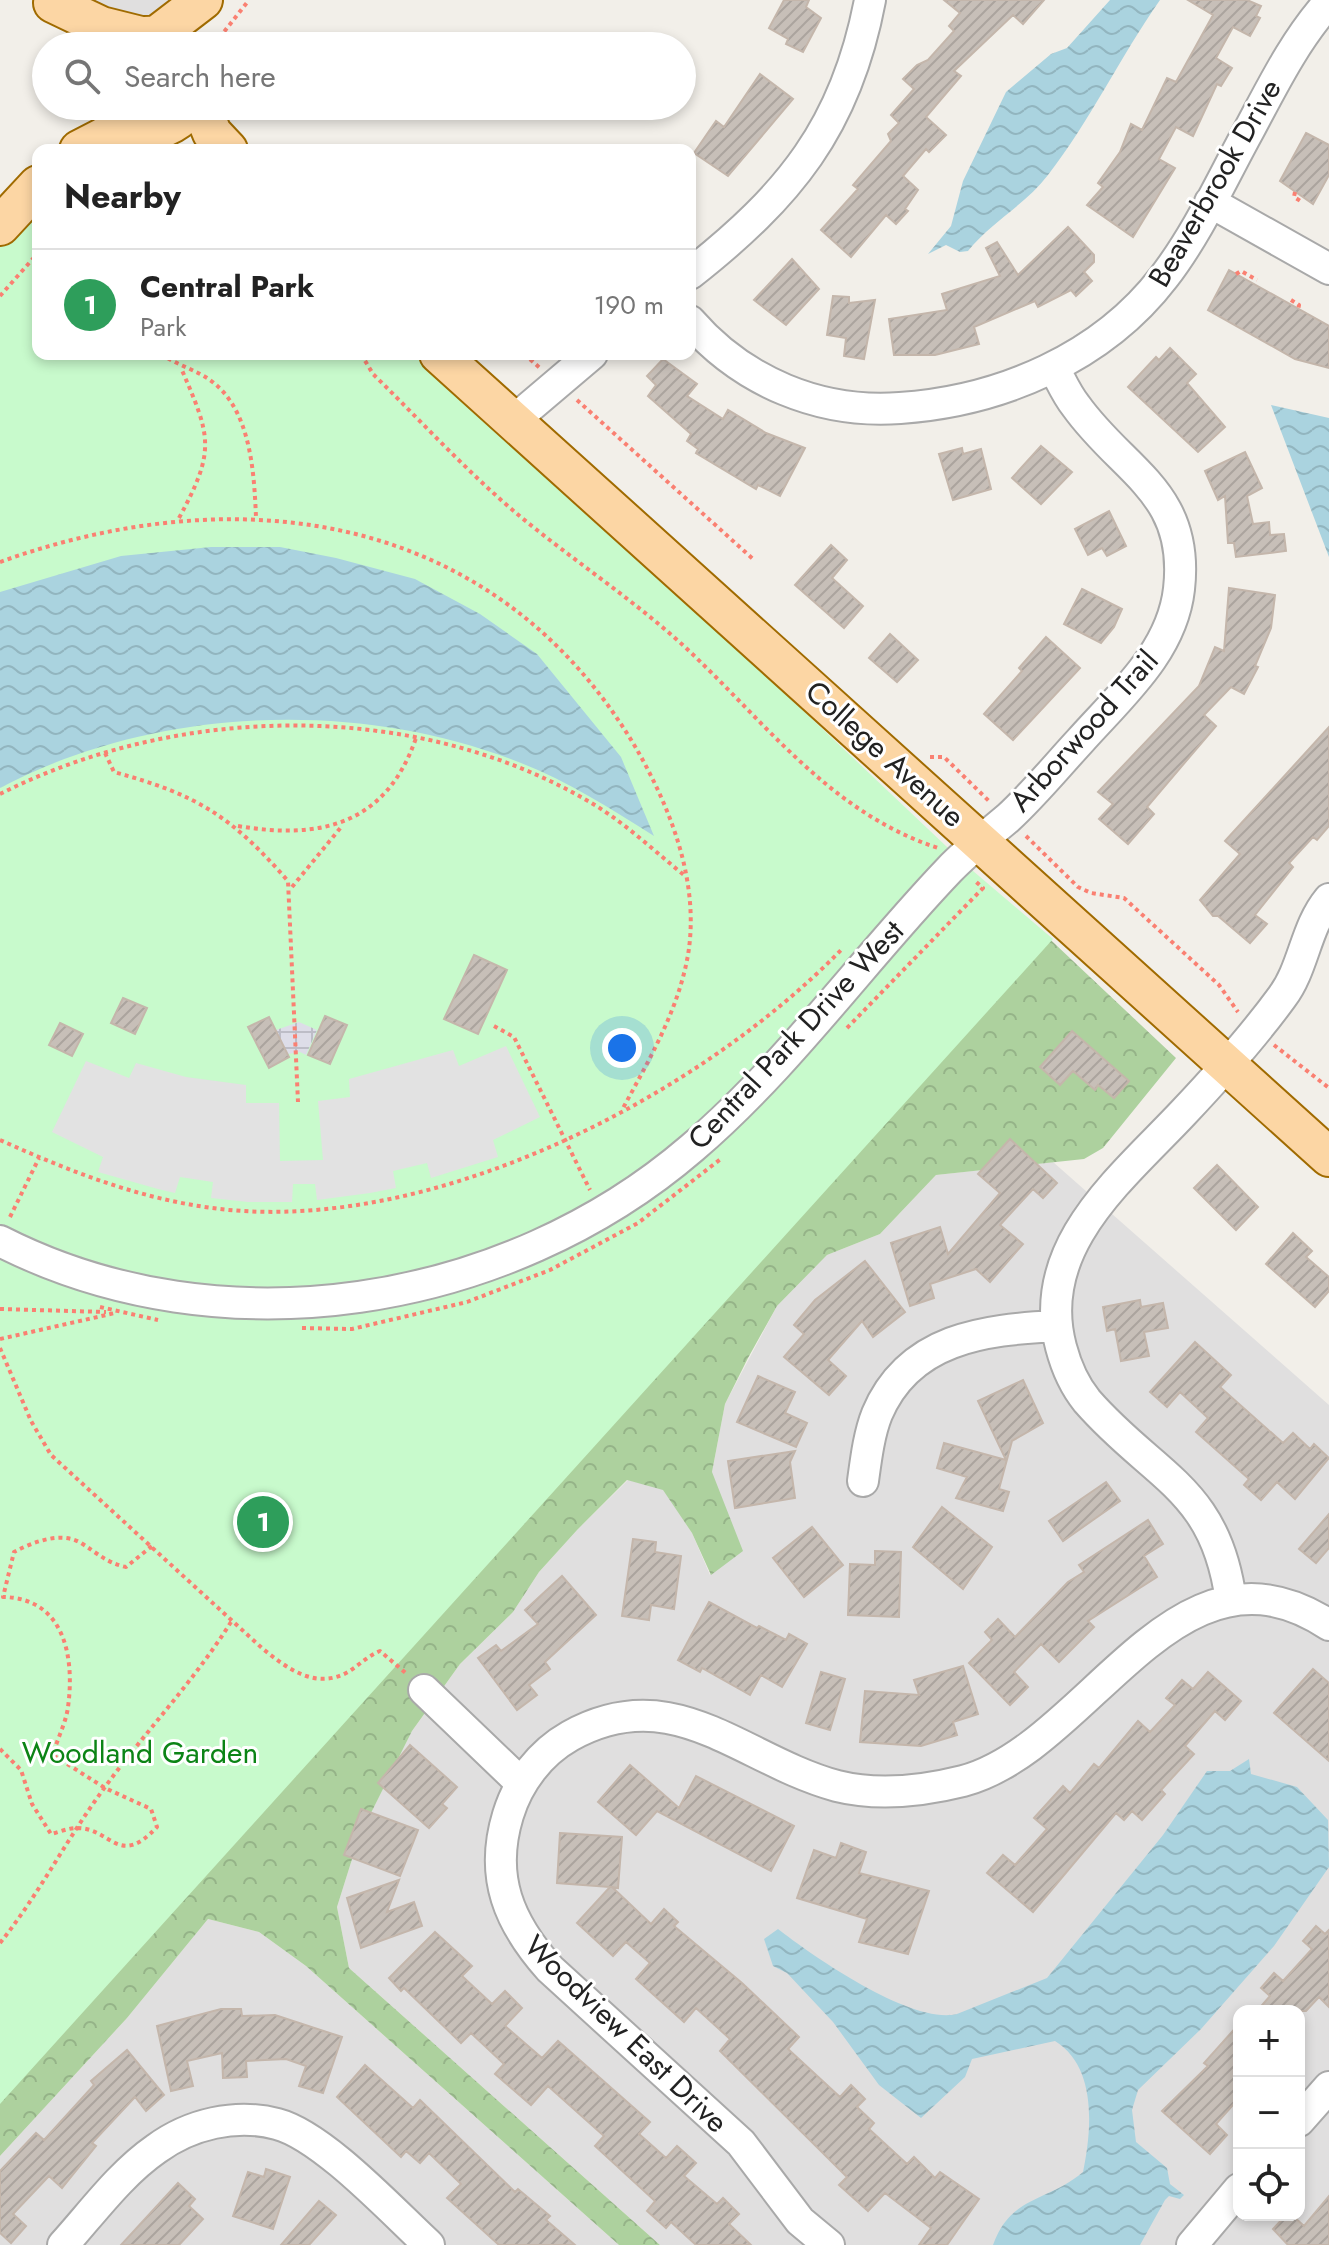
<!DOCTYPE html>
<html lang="en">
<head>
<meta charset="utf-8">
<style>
	body { margin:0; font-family:Jost,sans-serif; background:#f6f6f6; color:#222 }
	.controls { position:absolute; right:24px; bottom:24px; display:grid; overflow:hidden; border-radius:16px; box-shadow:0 4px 12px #0003 }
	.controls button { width:72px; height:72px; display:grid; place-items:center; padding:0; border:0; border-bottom:2px solid #e0e0e0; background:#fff; color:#222; font:40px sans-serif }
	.you { position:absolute; left:622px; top:1048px; width:28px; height:28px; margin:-20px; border:6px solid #fff; border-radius:50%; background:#1a73e8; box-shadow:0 0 0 12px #1a73e833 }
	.badge { display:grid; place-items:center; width:52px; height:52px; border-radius:50%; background:#111827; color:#fff; font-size:26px; font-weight:700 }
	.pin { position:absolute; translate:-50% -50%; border:4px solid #fff; box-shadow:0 2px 8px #0006 }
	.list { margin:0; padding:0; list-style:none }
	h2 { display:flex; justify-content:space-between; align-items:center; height:104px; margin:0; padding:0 32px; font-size:34px }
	h2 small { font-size:26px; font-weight:400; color:#767676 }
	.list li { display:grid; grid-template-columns:52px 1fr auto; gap:24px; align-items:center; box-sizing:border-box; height:112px; padding:0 32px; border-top:2px solid #e0e0e0 }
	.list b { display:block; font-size:30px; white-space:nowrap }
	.list p { margin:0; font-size:26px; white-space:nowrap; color:#767676 }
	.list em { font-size:26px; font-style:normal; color:#767676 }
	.icon { flex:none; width:44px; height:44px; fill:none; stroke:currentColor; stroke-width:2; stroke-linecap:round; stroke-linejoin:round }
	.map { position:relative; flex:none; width:1329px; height:2245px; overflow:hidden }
	.search { position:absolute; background:#fff; box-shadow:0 4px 12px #0003; left:32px; top:32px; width:664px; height:88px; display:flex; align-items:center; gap:20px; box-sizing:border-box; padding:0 28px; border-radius:44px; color:#767676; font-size:30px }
	.panel { position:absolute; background:#fff; box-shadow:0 4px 12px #0003; left:32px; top:144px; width:664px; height:216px; border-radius:16px }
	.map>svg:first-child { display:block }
	.residential { fill:#e0dfdf; fill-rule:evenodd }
	.forest { fill:url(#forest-crowns) }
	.park { fill:#c8facc }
	.parking { fill:#e2e2e2 }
	.plaza { fill:url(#plaza-grid) }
	.water { fill:url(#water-waves) }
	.building { fill:url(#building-hatch); stroke:#c4b6ab; stroke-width:2 }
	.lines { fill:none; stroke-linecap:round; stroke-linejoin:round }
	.minor-casing { stroke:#a9a9a9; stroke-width:34 }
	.major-casing { stroke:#a06b00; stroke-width:42 }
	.path { stroke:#fa8072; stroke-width:4; stroke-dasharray:4 4; stroke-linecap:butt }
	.minor { stroke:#fff; stroke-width:30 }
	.major { stroke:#fcd6a4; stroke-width:38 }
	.labels { text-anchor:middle; stroke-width:6; stroke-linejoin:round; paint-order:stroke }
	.street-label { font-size:30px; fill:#222; stroke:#fff }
	.park-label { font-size:30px; fill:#0c8416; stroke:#fff }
</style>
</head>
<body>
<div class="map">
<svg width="1329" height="2245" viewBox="0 0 1329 2245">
	<defs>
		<pattern id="forest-crowns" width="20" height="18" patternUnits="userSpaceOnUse" patternTransform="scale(2)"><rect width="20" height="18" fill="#add19e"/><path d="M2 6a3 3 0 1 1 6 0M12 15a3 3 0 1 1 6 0" fill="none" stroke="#95b388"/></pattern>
		<pattern id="plaza-grid" width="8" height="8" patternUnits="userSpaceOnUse" patternTransform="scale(2)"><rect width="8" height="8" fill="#dddde8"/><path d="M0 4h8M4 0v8" fill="none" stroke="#bdbdc7"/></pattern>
		<pattern id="water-waves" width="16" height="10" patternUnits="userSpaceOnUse" patternTransform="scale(2)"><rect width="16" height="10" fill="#aad3df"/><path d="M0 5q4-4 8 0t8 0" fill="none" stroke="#92b5bf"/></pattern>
		<pattern id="building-hatch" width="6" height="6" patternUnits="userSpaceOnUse" patternTransform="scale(2)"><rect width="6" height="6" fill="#c7bfb8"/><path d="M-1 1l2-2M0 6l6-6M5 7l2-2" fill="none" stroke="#aba49e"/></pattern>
	</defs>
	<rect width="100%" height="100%" fill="#f2efe9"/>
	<path class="residential" d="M67,0H188L151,27Z
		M1053,1162L1329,1405V2245H660L349,1968L337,1907L359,1837L412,1731L460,1664L513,1612L539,1572L578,1529L628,1480L663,1489L692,1533L710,1575L712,1472L725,1404L777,1306L827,1255L880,1234L936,1175ZM1239,2011H1299V2215H1239Z
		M208,1919L259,1932L306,1966L619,2245H0V2156L127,2018Z"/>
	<path class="forest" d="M1038,928L1176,1058L1103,1148L1084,1159L936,1175L880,1234L827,1255L777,1306L748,1358L725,1404L712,1472L743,1551L711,1575L692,1533L663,1490L627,1480L578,1529L539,1572L513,1612L460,1664L412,1731L359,1837L337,1907L349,1968L660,2245H619L306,1966L259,1932L208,1919L127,2018L0,2156V1432Z"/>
	<path class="park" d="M38,188V354H427L966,865L1053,939L0,2104V230Z"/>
	<path class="parking" d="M506,1046L540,1117L493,1140L498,1157L431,1178L427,1163L393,1171L396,1188L370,1193L317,1200L315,1184H293L292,1202H248L211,1198L213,1182L180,1177L175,1193L158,1189L98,1172L103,1157L52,1132L86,1061L129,1078L136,1063L186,1077L246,1085V1103H279L280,1161L323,1160L318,1101L350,1097L349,1079L453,1050L459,1066Z"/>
	<path class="plaza" d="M299,1022L317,1030L306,1055L300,1052L288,1054L276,1030Z"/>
	<path class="water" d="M1110,0H1160C1120,57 1090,121 1048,175C1025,205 991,222 968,251L960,252L946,245L928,254L951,226L963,181L1006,92L1051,54L1067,48Z
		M1271,405L1329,418V557Z
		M211,547H280L336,558L415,579L480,614L537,654L621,757L654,836C611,809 568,781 521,763C359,698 154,706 0,788V592L121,556Z
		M1249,1759L1251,1774L1297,1787L1328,1820L1329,1867L1274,1946L1201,2029L1138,2090L1132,2110L1136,2142L1167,2168L1170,2184L1184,2195L1180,2199L1169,2196L1165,2200L1140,2245H993C1011,2195 1046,2203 1083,2172C1092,2129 1097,2067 1055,2041L972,2059L965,2077L921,2118L879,2085L833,2022L787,1973L773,1966L764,1939L778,1929C814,1957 912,2025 957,2014L1047,1978L1163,1835L1207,1771H1230Z"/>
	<path class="building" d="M784,0H809L806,7L821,18L803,52L786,44L788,39L769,28Z
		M944,0H1044L1023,24L1013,15L954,71L961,76L926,117L946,135L929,152L926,149L903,176L918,190L905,209L908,211L896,224L886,215L851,257L821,230L858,189L853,185L891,141L888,134L899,123L891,115L914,89L903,79L917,65L928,60L954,31L949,26L960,13Z
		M1188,0H1247L1261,6L1256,16L1260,18L1250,36L1233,27L1216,58L1232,68L1221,86L1217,84L1193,136L1176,127L1159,159L1175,168L1133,237L1087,205L1103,187L1098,183L1120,152L1131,124L1142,130L1167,78L1176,82L1213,15Z
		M760,74L793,99L728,176L694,153L716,121L724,127Z
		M1306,133L1329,145V175L1313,204L1280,181Z
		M1068,227L1094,255V262L1084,272L1092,281L1076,296L1071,290L1038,307L1035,301L974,327L979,344L935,355H894L889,319L947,310L942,294L1000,276L986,248L997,242L1018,275Z
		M792,259L819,289L786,325L754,300Z
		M1229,270L1329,326V368L1295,359L1208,310Z
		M833,296L849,297V303L875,300L864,359L844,356L846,338L827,335Z
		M1170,348L1196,374L1187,383L1225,427L1198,452L1128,387L1156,357L1159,360Z
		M663,359L697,384L687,396L723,419L728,410L766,433L805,448L780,496L758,485L756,489L696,453L698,449L687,441L691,434L648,396L656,385L647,376Z
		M1041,446L1072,472L1041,504L1012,478Z
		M962,448L963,454L981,449L991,489L953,500L939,454Z
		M1245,452L1262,488L1247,496L1253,524L1269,522L1270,535L1284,534L1286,551L1236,557L1234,543H1228L1225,496L1218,500L1205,471Z
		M1109,511L1126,546L1107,556L1102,548L1088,555L1075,529Z
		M831,545L847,560L832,578L863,606L844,628L795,585Z
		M1229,588L1275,595L1271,628L1255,666L1258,667L1244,694L1231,687L1204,715L1216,726L1147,807L1154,814L1128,844L1099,819L1113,804L1098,792L1199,686L1215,647L1224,651Z
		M1082,589L1122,609L1114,627L1101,643L1064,624Z
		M890,634L918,660L897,682L869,658Z
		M1046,637L1080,668L1013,740L984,714L1022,671L1019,668Z
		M1329,727V826L1317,840L1313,837L1289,863L1293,867L1255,915L1267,924L1250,943L1218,916H1213L1200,900L1240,854L1225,841Z
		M474,955L507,970L478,1034L444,1019Z
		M123,998L147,1008L135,1034L111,1023Z
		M325,1016L347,1025L330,1064L308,1055Z
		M269,1017L289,1057L269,1068L248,1027Z
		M60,1023L83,1034L72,1056L49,1045Z
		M1072,1031L1129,1081L1114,1098L1098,1085L1095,1090L1073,1071L1060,1085L1040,1067Z
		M1010,1139L1057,1183L1043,1198L1033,1189L1000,1225L1023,1244L990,1282L976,1269L930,1284L934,1298L910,1306L891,1243L940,1227L948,1254L1000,1193L978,1174Z
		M1217,1165L1258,1207L1236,1230L1194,1188Z
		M1293,1233L1312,1251L1306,1257L1329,1277V1291L1315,1307L1266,1264Z
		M865,1261L905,1312L873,1337L862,1321L828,1360L846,1376L829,1395L784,1357L804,1334L794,1325L815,1300Z
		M1140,1300L1141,1307L1163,1303L1168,1328L1144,1332L1149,1356L1121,1361L1115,1329L1107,1331L1103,1307Z
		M1195,1342L1231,1375L1220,1387L1283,1443L1293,1433L1310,1449L1314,1444L1329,1458L1295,1499L1277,1482L1261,1500L1244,1485L1249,1479L1196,1432L1208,1418L1180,1392L1167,1407L1150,1392Z
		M758,1376L795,1392L785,1413L807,1423L796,1447L737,1422Z
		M1023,1380L1043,1423L1012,1441L999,1489L1009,1492L1003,1511L956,1498L967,1477L937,1468L944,1443L1006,1460L978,1401Z
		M795,1451L790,1462L795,1498L735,1508L728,1461Z
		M1106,1482L1120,1501L1063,1541L1049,1521Z
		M942,1507L992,1547L963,1589L913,1547Z
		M1329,1514V1548L1316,1563L1299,1549Z
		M1148,1520L1163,1544L1144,1556L1157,1577L1088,1621L1094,1627L1059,1662L1041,1644L1014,1672L1028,1687L1010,1705L969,1663L992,1640L985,1632L998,1619L1015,1637L1068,1582L1084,1572L1079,1565Z
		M812,1527L843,1565L804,1597L773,1558Z
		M633,1539L656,1542L655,1552L681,1556L674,1609L651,1605L649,1620L622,1616Z
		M875,1551L901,1552L899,1617L848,1615L850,1564L875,1565Z
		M562,1576L596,1615L545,1662L550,1669L529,1685L537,1695L517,1710L478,1658L496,1645L501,1651L538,1624L525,1610Z
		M709,1602L757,1628L759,1626L786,1640L789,1634L807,1644L782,1687L761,1675L750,1695L702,1668L700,1672L678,1660Z
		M963,1666L978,1714L953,1722L957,1735L921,1746L860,1742L865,1691L919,1695L914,1680Z
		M1313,1669L1329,1683V1761L1274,1713Z
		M821,1672L845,1679L830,1730L806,1723Z
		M1208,1672L1241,1701L1225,1720L1215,1711L1185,1746L1194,1754L1161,1790L1165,1794L1142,1820L1132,1811L1124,1820L1116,1813L1033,1912L987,1873L1003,1855L1015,1865L1047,1829L1034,1818L1063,1786L1070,1793L1094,1764L1099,1768L1138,1721L1150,1732L1175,1705L1166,1698L1182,1680L1193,1689Z
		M410,1745L457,1787L442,1804L447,1808L429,1828L378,1783Z
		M630,1765L679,1808L696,1776L794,1826L771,1871L657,1811L636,1835L598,1802Z
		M361,1809L418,1830L400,1876L344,1855Z
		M560,1833L622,1837L618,1888L612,1887L651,1924L664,1909L678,1922L674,1926L742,1983L799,2037L788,2049L840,2097L851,2085L865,2099L857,2107L874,2123L869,2129L907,2164L914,2157L935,2178L940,2172L979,2199L947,2245H919L931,2228L885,2193L868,2211L839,2185L847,2177L720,2051L730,2039L696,2008L684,2022L636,1979L650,1963L626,1942L613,1956L577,1923L610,1887L557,1883Z
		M841,1843L866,1852L859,1873L929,1891L908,1954L859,1942L867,1919L797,1898L814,1850L836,1858Z
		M399,1880L387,1912L414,1902L422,1926L361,1948L347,1898Z
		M1316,1926L1325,1934L1329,1930V2007L1319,1997L1306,2011H1257L1270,1996L1261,1988L1274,1973L1283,1981L1312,1949L1303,1941Z
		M435,1932L472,1966L462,1976L492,2004L505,1991L522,2008L505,2026L542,2058L558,2041L650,2122L639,2134L666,2158L677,2146L696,2163L684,2176L717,2204L723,2198L739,2214L729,2224L751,2245H696L671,2222L666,2228L647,2211L655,2201L595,2146L604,2136L548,2086L531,2105L495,2074L504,2064L471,2033L461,2043L404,1988L401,1991L389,1978Z
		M221,2009H241L242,2016L275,2015L342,2037L323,2093L299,2086L306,2066L286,2059L246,2061L247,2077L223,2078L222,2053L187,2061L193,2086L171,2091L157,2026Z
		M1239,2024V2098L1216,2124L1227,2135L1210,2154L1162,2111L1208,2066L1204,2063Z
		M127,2050L164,2095L146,2111L135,2097L92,2143L96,2146L62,2188L49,2176L13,2214L26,2226L11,2243L0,2233V2171L36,2133L44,2140L94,2085L91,2081Z
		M365,2065L413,2108L420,2100L515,2192L518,2189L550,2216L546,2220L575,2245H499L447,2198L461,2184L429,2153L420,2163L406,2151L401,2157L337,2097Z
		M266,2169L290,2177L273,2229L233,2216L248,2172L264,2177Z
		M178,2183L195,2199L189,2206L203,2219L179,2245H121Z
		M1329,2196V2245H1288L1273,2229L1286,2215H1292L1304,2226Z
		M319,2201L336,2215L309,2245H281Z"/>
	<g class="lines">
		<defs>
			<path id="minor" d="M1210,202L1329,269
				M690,274C789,196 846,127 870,0
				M690,321C743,382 820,414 900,408C1001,401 1102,358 1164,277C1198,233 1222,179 1249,130C1273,85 1295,40 1329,2
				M513,421L592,354
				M0,1241C222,1354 506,1308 692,1148C788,1066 862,961 949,870C967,851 988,835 1008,818C1034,794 1056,767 1080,741C1120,696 1172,652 1179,589C1190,492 1123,472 1076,406C1067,395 1061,381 1054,368
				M863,1481C866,1459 869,1434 877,1414C909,1338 984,1330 1055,1326
				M1231,1601C1216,1487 1154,1478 1087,1401C1074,1385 1066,1366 1061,1347C1034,1247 1122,1178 1183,1113C1218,1076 1252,1038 1282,997C1304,968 1305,928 1329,899
				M424,1690L521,1783
				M1299,2121L1329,2087
				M63,2245C92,2213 120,2174 156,2149C190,2124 236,2113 277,2124C323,2136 393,2212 429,2245
				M829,2245L800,2221L741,2143L550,1969C509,1923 489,1877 508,1815C518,1782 540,1753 570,1736C674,1678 741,1760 837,1786C877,1796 923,1791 963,1781C1091,1747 1176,1524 1329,1625
				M1192,2245L1239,2189"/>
			<path id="major" d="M53,3L101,26L141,36
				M156,36L203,0
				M121,46C139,32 161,33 179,46
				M108,106C128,140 170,136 191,106
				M201,106L212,133L228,150
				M79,150L110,134L138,130
				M0,226L38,185
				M439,354L1329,1157"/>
		</defs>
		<use href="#minor" class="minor-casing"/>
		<use href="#major" class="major-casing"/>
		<path class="path" d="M220,46V37L249,0
			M1295,192L1294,197L1302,202
			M1236,274L1241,271L1257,280
			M0,296L38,253
			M1291,300L1299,305L1298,310
			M161,354C177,365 196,370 210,380C251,409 254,472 256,517
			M361,354L373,374C422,422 469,474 522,518C572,559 626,595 675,638C760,714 825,811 938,848
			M524,354L540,368
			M577,400L753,559
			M179,518C216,450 211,437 181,368
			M0,562C242,475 497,513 636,748C671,809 700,883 688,955C678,1011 649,1060 622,1110
			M105,753L114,772C198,795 231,816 288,881L298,1102
			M930,757H944L991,803
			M0,794C178,704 413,699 588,801C623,821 653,850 684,875
			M238,826C320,840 386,825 416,738
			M1026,836L1078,887L1091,893L1124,898L1219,985L1238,1012
			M292,887L342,826
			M494,1026L514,1037L590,1190
			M847,1028L983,888L974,880
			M1274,1045L1329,1088
			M0,1140C69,1171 137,1198 212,1208C427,1237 697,1099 843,948
			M10,1217L39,1158
			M100,1307L158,1320
			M0,1309L106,1312
			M302,1328L352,1329L467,1302L550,1270L638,1223L722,1158
			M0,1339L115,1313
			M0,1348L31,1421L51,1455L263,1649C288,1669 316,1690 348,1672C359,1665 368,1656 380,1651L408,1675
			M0,1749L21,1770L32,1804L51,1834C59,1832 69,1828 76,1828C111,1827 118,1869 157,1827L151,1809L105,1788L53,1755C57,1739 66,1723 68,1707C75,1656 64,1598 3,1597L14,1552C33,1542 61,1531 81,1543C97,1553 107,1563 126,1567L152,1546
			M0,1943C36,1898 62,1848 95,1801C138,1739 191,1686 231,1622"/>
		<use href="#minor" class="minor"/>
		<use href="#major" class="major"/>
	</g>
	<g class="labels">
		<g class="street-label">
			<text transform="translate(1215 183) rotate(-60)" y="10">Beaverbrook Drive</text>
			<text transform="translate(1084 731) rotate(-48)" y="10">Arborwood Trail</text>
			<text transform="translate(885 754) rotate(42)" y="10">College Avenue</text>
			<text transform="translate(796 1035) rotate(-47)" y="10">Central Park Drive West</text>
			<text transform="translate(626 2034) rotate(44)" y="10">Woodview East Drive</text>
		</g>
		<g class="park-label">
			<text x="140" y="1763">Woodland Garden</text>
		</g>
	</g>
</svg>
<div class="controls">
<button>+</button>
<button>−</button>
<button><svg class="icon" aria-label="locate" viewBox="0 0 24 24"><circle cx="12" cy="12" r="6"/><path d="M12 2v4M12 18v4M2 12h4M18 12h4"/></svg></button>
</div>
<div class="you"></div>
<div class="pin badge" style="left:263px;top:1522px;background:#2e9e5b">1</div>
<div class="search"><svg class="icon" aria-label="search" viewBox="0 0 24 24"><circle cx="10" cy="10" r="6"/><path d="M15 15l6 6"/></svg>Search here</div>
<section class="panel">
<h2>Nearby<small></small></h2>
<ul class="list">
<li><span class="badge" style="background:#2e9e5b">1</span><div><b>Central Park</b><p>Park</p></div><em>190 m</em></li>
</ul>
</section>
</div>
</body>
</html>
